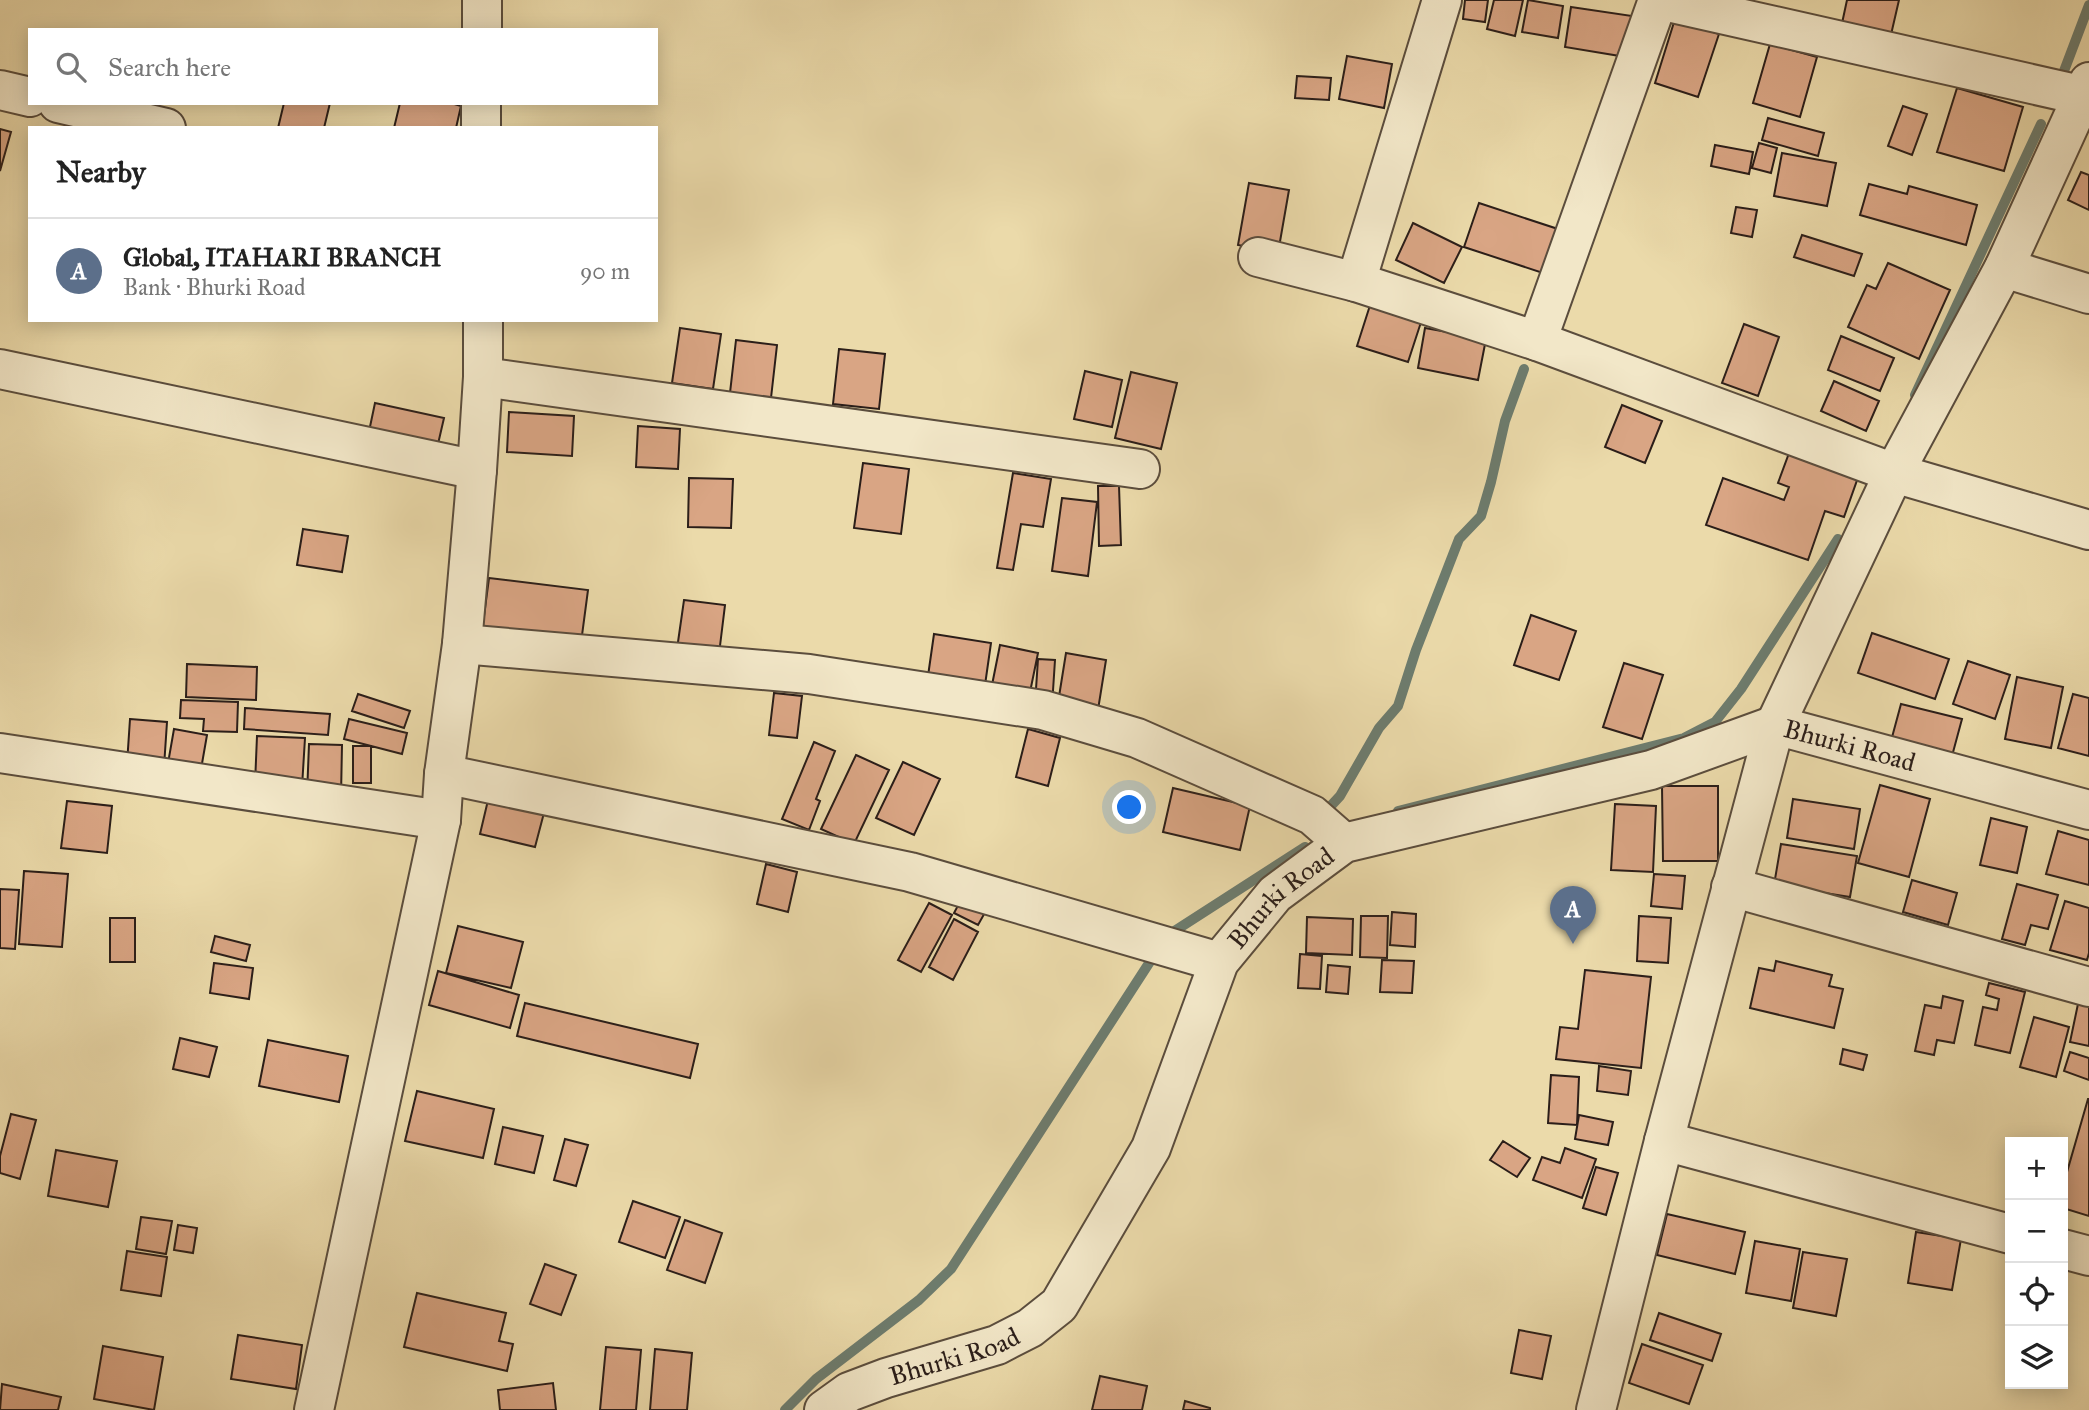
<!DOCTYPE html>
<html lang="en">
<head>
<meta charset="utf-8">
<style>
	body { margin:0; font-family:"IM FELL Great Primer",serif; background:#f2f2f2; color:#222 }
	.controls { position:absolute; right:21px; bottom:21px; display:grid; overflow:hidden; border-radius:0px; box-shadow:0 4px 18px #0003 }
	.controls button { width:63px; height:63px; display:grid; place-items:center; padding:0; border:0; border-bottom:2px solid #e0e0e0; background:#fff; color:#222; font:35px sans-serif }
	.you { position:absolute; left:1130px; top:808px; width:24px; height:24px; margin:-18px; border:5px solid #fff; border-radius:50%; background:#1a73e8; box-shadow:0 0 0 10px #1a73e833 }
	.badge { display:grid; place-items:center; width:46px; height:46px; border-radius:50%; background:#d93025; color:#fff; font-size:23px; font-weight:700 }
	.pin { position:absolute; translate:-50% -58px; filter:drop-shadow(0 2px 4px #0008) }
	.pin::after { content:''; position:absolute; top:37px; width:24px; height:21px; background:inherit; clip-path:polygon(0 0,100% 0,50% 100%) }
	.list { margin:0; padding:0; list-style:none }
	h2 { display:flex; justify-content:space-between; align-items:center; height:91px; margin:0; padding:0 28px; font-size:30px }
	h2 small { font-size:23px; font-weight:400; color:#767676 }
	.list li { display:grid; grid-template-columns:46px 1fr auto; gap:21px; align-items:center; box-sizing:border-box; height:105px; padding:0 28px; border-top:2px solid #e0e0e0 }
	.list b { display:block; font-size:26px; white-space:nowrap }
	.list p { margin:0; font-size:23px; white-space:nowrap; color:#767676 }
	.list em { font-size:23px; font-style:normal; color:#767676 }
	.icon { flex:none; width:38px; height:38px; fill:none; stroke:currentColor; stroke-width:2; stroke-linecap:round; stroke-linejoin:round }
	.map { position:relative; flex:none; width:2089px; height:1410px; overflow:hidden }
	.search { position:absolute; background:#fff; box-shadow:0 4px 18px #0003; left:28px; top:28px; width:630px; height:77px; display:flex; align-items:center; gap:18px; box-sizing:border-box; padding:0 24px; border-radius:0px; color:#767676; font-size:26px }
	.panel { position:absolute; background:#fff; box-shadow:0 4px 18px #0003; left:28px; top:126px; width:630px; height:196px; border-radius:0px }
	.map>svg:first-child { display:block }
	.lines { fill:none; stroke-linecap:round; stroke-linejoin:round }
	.stream { stroke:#6d7c6e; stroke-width:10 }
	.building { fill:#d9a584; stroke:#2b1e19; stroke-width:2 }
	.minor-casing { stroke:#5b4d3d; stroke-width:42 }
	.minor { stroke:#f2e7c8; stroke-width:38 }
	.labels { text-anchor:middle; stroke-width:6; stroke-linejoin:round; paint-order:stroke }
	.street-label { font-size:26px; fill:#2b1e19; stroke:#f2e7c8 }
</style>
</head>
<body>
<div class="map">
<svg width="2089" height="1410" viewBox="0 0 2089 1410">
	<rect width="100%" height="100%" fill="#ebdaaa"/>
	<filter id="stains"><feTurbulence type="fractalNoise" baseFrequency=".00286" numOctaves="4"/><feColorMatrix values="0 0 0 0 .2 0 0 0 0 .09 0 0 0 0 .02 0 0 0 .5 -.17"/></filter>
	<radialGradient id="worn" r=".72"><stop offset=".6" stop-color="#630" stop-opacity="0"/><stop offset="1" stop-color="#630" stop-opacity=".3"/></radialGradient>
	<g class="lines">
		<path class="stream" d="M2064,71L2089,5
			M1915,395L2041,124
			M1398,811L1684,738L1715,722L1741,689L1838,539
			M1327,818V810L1340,796L1379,728L1398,706L1416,650L1459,539L1481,516L1491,482L1505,421L1524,369
			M1173,932L1305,847
			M785,1410L816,1379L919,1300L951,1269L1153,957"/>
	</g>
	<path class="building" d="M1465,0H1488L1485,22L1463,19Z
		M1494,0H1523L1515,36L1487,29Z
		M1528,0L1563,6L1558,38L1522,32Z
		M1847,0H1899L1890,39L1841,28Z
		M1571,7L1639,17L1632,58L1565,47Z
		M1675,19L1719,34L1698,97L1655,83Z
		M1770,44L1817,57L1800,117L1753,103Z
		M1347,56L1392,64L1384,108L1339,99Z
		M1297,76L1331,78L1329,100L1295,98Z
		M1957,88L2023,107L2004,171L1937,152Z
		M284,103H330L324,128H278Z
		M400,103H451L461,106L456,128H394Z
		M1903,106L1927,114L1912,155L1888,146Z
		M1768,118L1824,133L1818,156L1762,140Z
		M0,129L11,132L0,171Z
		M1759,143L1777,148L1771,173L1752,168Z
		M1715,145L1753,152L1749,174L1711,166Z
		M1782,153L1836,163L1827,206L1774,196Z
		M2081,172L2089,175V210L2068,200Z
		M1249,183L1289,190L1278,253L1238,245Z
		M1869,184L1907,194L1909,186L1977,205L1966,245L1860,215Z
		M1479,203L1564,231L1549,275L1464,247Z
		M1736,207L1757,210L1752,237L1731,233Z
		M1413,223L1462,247L1444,283L1396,260Z
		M1802,235L1862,254L1854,276L1794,257Z
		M1888,263L1950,290L1919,359L1848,327L1867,285L1876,289Z
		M1373,296L1424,313L1408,362L1357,346Z
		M1744,324L1779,337L1758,396L1722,383Z
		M680,328L721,334L713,389L672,383Z
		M1425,328L1486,339L1478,380L1418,368Z
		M1841,336L1894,358L1880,391L1828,370Z
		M736,340L777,345L771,398L730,393Z
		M839,349L885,354L879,409L833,404Z
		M1085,371L1122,380L1112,427L1074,419Z
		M1131,372L1177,383L1161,449L1115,438Z
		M1834,381L1879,401L1866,431L1821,411Z
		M375,403L444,418L435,457L367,441Z
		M1622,405L1662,421L1645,463L1605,447Z
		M509,412L574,416L572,456L507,452Z
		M638,426L680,429L678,469L636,467Z
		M1792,445L1861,469L1844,517L1825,511L1808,560L1706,525L1723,478L1784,500L1789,487L1778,483Z
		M863,463L909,469L901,534L854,528Z
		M1013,473L1051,479L1043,527L1021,524L1013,570L997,568Z
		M689,478L733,479L731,528L688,527Z
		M1098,486H1119L1121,545L1099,546Z
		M1062,498L1097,502L1088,576L1052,571Z
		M303,529L348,536L342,572L297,565Z
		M489,578L588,590L581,643L482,631Z
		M684,600L725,605L719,654L677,649Z
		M1531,615L1576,631L1559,680L1514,665Z
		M1872,633L1949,659L1935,699L1858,673Z
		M934,634L991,643L985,685L928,676Z
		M1000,645L1038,653L1028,702L990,695Z
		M1066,653L1106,660L1097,716L1057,709Z
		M1038,659L1055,660L1052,706L1035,704Z
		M1968,661L2010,675L1995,719L1953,704Z
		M1624,663L1663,675L1642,739L1603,727Z
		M187,664L257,667L256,700L186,697Z
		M2017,677L2063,687L2051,748L2005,739Z
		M774,693L802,696L797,738L769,735Z
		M358,694L410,711L404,728L352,711Z
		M2073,694L2089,698V756L2058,748Z
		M181,700L238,702L237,732L203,731L204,719L180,718Z
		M1901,704L1962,719L1952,756L1891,741Z
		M245,708L330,714L328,735L244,729Z
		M130,719L167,722L164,767L127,764Z
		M349,719L407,733L402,754L344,739Z
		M174,729L207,735L200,775L167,769Z
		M1028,729L1060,738L1048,786L1016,777Z
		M257,736L305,738L302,787L255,784Z
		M814,742L835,751L816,799L820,801L809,830L782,819Z
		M309,744L342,745L341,796L307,795Z
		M353,746H371V783H353Z
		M856,755L889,770L854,844L821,829Z
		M903,762L940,779L914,835L876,818Z
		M1880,785L1930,799L1909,877L1858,863Z
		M1662,786H1718V861H1663Z
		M1173,788L1250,806L1240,850L1163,832Z
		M489,796L545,809L535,847L480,834Z
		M1793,799L1860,809L1854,849L1787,838Z
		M67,801L112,806L107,853L61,848Z
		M1615,804L1656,806L1653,872L1611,870Z
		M1991,818L2027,827L2017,873L1980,865Z
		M2058,831L2089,840V885L2046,874Z
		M1781,844L1857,856L1850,897L1774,885Z
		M766,864L797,872L788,912L757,904Z
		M24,871L68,874L62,947L19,944Z
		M1654,874L1685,876L1682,909L1651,906Z
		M1912,880L1957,893L1948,925L1903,912Z
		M2017,884L2058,895L2048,929L2031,925L2025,945L2002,939Z
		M0,889L19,890L15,949L0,948Z
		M963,896L987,909L978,925L954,913Z
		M2065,901L2089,908V953L2087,960L2050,950Z
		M929,903L952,915L921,972L898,960Z
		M1392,912L1416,914L1415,947L1390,945Z
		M1361,916H1388L1387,958L1360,957Z
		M1639,916L1671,918L1668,963L1637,961Z
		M1307,917L1353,919L1352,955L1306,953Z
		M110,918H135V962H110Z
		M954,919L978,932L953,980L929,967Z
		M458,926L523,942L511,988L446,973Z
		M215,936L250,945L246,961L211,952Z
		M1300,954L1322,956L1320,989L1298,988Z
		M1382,960L1414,961L1412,993L1380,992Z
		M1776,961L1832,975L1829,986L1843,989L1834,1028L1750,1008L1759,968L1774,971Z
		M214,963L253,968L249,999L210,993Z
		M1328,965L1350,967L1348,994L1326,992Z
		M1585,970L1651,977L1641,1068L1556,1059L1560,1027L1578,1029Z
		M438,971L519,995L510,1028L429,1005Z
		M1989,983L2025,992L2010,1053L1975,1045L1983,1007L1997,1010L1999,999L1986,995Z
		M1943,996L1963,1001L1954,1043L1937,1040L1934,1055L1915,1051L1925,1005L1941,1008Z
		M525,1003L698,1044L690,1078L517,1036Z
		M2078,1004L2089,1006V1046L2070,1042Z
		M2034,1017L2069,1027L2056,1077L2020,1067Z
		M180,1038L217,1047L209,1077L173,1069Z
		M268,1040L348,1056L339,1102L259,1086Z
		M1843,1049L1867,1055L1863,1070L1840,1064Z
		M2070,1052L2089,1058V1080L2064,1071Z
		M1599,1066L1631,1071L1628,1095L1597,1091Z
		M1551,1075L1579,1077L1577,1125L1548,1123Z
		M417,1091L494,1109L483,1158L405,1141Z
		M2088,1099H2089V1216L2063,1208V1186Z
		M11,1114L36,1120L20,1179L0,1173V1156Z
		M1579,1115L1613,1122L1608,1145L1575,1139Z
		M503,1127L543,1136L534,1173L495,1164Z
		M565,1139L588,1145L576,1186L554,1180Z
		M1503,1141L1530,1158L1517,1177L1490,1160Z
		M1565,1148L1596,1159L1582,1198L1533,1180L1542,1157L1560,1163Z
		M56,1150L117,1161L108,1207L48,1196Z
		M1596,1167L1618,1173L1606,1215L1583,1208Z
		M633,1201L680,1217L665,1258L619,1242Z
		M1667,1214L1745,1232L1735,1274L1657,1255Z
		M141,1217L172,1221L166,1254L136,1249Z
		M685,1220L722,1233L705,1283L667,1270Z
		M178,1225L197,1228L193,1253L174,1250Z
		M1916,1232L1961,1239L1952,1290L1908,1283Z
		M1755,1241L1800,1249L1791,1301L1746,1293Z
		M127,1251L167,1257L161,1296L121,1290Z
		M1803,1252L1847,1259L1836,1316L1793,1308Z
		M545,1264L576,1275L561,1315L530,1304Z
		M417,1293L506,1313L499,1341L513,1344L507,1371L404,1347Z
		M1659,1313L1721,1334L1712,1361L1650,1340Z
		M1519,1330L1551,1336L1542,1379L1511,1373Z
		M238,1335L302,1345L296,1389L231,1379Z
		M1642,1344L1703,1365L1689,1404L1629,1383Z
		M103,1346L163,1357L154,1410L94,1399Z
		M606,1347L641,1350L636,1410H600Z
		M655,1349L692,1353L687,1410H650Z
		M1100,1376L1147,1386L1142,1410H1092Z
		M553,1383L556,1410H500L498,1390Z
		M2,1384L61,1397L58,1410H0Z
		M1185,1401L1210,1408V1410H1183Z"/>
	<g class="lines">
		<defs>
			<g id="minor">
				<path d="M1659,0L2089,97"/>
				<path d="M482,30V0"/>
				<path d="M0,90L30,97"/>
				<path d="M58,103L166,128"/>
				<path d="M481,128V103"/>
				<path d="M1258,257L1356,282L1537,341L1894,473L2089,530"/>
				<path d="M2004,268L2089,294"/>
				<path d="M1356,282L1442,0"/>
				<path d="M1537,341L1658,0"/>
				<path d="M0,369L477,470"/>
				<path d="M483,377L1140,469"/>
				<path d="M462,644L809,674L1043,710L1137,738L1312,815L1344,843"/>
				<path d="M0,753L441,820"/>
				<path d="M444,774L910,872L1219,962"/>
				<path d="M1731,887L2089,987"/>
				<path d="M1664,1141L2010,1234"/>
				<path d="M2063,1249L2089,1256"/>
				<path d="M314,1410L441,820L444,774L462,644L477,470L483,377V320"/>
				<path id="s1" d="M824,1410L849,1392L886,1378L997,1345L1030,1328L1059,1305L1151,1148L1219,962L1275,894L1344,843L1651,770L1775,725L2089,810"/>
				<path d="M1596,1410L1664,1141L1775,725L1894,473L2004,268L2089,82"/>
			</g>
		</defs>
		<use href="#minor" class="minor-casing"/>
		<use href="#minor" class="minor"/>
	</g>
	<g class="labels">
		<g class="street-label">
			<text dy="9" stroke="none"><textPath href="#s1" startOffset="1339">Bhurki Road</textPath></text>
			<text dy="9" stroke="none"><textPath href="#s1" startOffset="730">Bhurki Road</textPath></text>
			<text dy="9" stroke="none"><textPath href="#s1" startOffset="142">Bhurki Road</textPath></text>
		</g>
	</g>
	<rect width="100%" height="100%" filter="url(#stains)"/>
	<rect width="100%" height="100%" fill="url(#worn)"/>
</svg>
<div class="controls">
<button>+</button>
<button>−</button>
<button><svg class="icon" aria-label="locate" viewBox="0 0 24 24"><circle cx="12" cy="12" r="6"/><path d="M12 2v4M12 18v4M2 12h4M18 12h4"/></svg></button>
<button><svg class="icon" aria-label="layers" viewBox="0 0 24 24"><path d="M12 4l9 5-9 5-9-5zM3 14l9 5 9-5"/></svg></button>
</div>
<div class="you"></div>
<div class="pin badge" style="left:1573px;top:944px;background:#5c6f8a">A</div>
<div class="search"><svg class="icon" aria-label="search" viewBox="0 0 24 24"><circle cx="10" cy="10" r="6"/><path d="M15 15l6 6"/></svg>Search here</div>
<section class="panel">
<h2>Nearby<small></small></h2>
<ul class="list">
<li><span class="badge" style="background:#5c6f8a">A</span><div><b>Global, ITAHARI BRANCH</b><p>Bank · Bhurki Road</p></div><em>90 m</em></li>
</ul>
</section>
</div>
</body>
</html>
